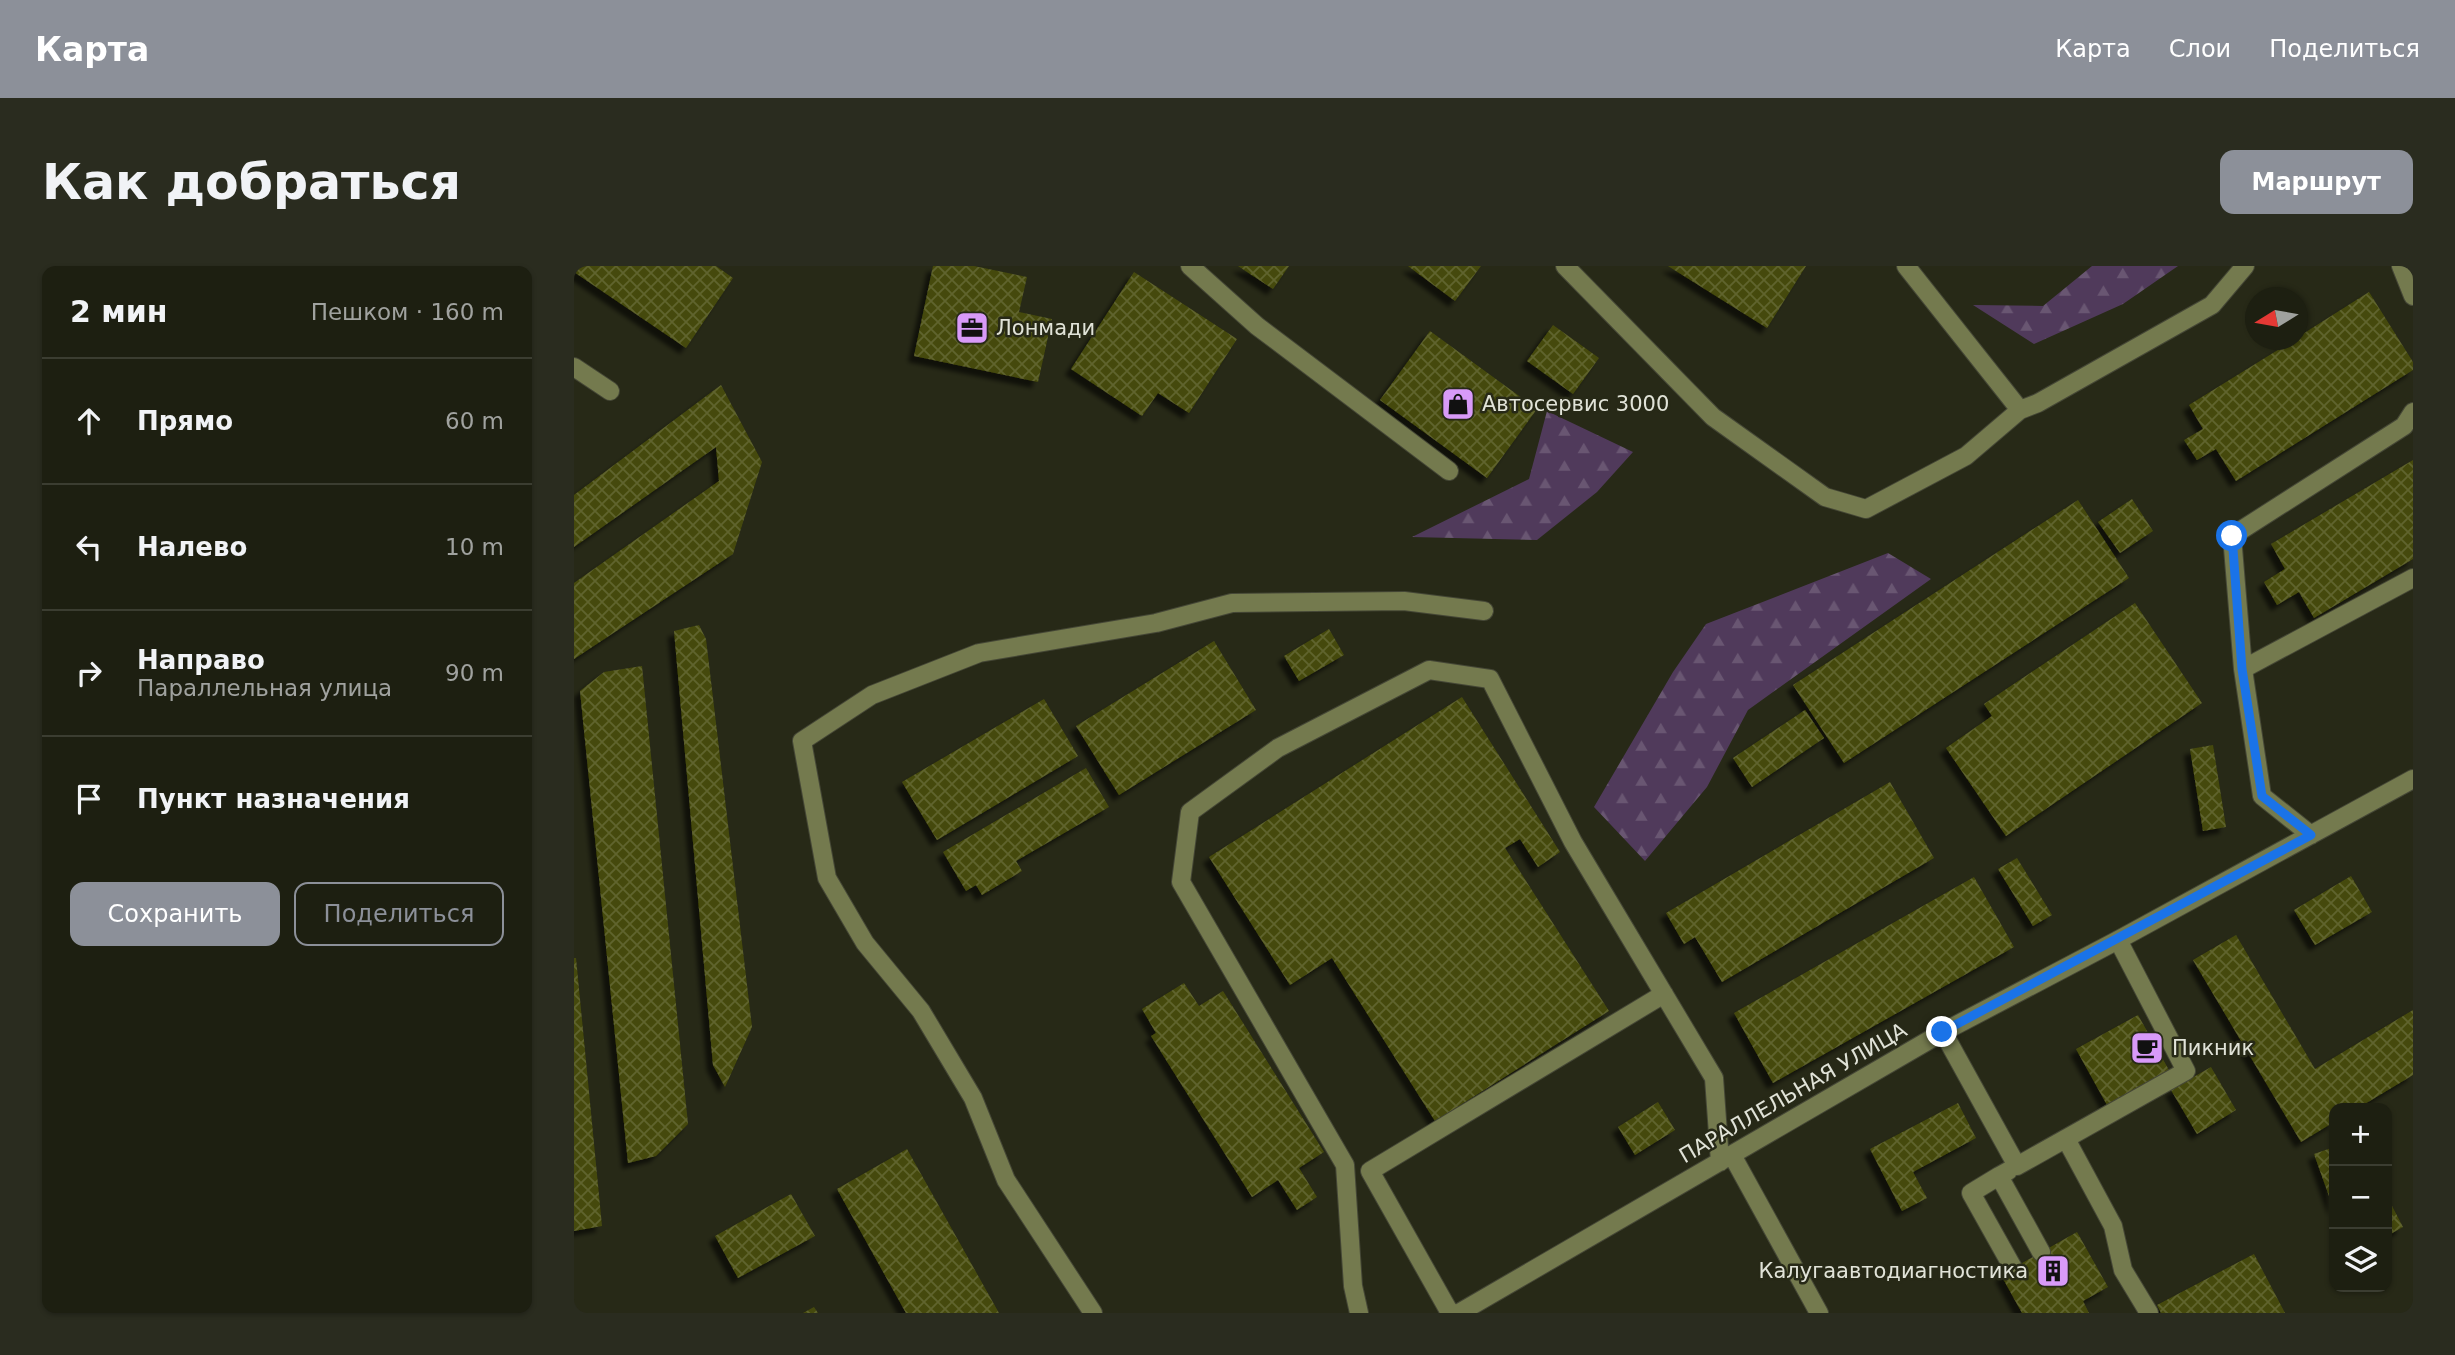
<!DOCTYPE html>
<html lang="ru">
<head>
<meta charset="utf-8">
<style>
	body { margin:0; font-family:"DejaVu Sans",sans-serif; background:#2a2c1f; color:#f1f3f6 }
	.controls { position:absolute; right:21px; bottom:21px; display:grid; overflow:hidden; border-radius:14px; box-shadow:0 2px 5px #0004 }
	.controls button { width:63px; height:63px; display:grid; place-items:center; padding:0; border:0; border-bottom:2px solid #3b3d31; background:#1d1f11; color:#f1f3f6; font:35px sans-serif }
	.compass { position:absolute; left:1671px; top:21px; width:63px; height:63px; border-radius:50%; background:#1d1f11; box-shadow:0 2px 5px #0004; rotate:259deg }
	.stop { position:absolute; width:21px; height:21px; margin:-16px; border:5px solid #1a73e8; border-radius:50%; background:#fff }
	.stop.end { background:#1a73e8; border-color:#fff; box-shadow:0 2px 7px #0008 }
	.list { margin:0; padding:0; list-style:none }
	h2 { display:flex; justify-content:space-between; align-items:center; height:91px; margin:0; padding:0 28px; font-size:30px }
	h2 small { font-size:23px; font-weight:400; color:#a0a29f }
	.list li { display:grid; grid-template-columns:46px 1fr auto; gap:21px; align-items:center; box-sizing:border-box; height:126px; padding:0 28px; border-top:2px solid #3b3d31 }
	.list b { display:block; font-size:26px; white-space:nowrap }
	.list p { margin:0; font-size:23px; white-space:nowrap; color:#a0a29f }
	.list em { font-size:23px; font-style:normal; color:#a0a29f }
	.actions { display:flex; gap:14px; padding:21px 28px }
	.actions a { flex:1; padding:16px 0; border:2px solid #8c9099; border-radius:14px; text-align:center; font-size:24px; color:#8c9099 }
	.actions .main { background:#8c9099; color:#fff }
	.icon { flex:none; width:38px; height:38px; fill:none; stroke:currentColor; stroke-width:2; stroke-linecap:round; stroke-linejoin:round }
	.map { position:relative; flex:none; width:1839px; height:1047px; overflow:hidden; border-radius:14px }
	header { display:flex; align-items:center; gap:42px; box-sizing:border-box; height:98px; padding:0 35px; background:#8c9099; color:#fff }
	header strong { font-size:33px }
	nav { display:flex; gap:38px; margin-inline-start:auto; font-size:24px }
	.intro { display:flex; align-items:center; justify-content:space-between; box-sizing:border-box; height:168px; padding:0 42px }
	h1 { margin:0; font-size:49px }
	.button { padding:18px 32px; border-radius:14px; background:#8c9099; color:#fff; font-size:24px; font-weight:700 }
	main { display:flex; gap:42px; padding:0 42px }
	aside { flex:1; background:#1d1f11; border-radius:14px; box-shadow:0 2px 5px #0004 }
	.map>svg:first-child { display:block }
	.forest { fill:url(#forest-firs) }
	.building { fill:url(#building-cross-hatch); filter:url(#shadow) }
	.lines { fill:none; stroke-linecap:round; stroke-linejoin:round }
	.minor-casing { stroke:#454736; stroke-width:20 }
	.minor { stroke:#747a4e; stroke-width:18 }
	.route { stroke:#1a73e8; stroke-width:9 }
	.labels { text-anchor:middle; stroke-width:5; stroke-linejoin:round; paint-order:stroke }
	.poi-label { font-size:21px; fill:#e1e3d8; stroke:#272917; text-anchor:start }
	.street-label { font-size:21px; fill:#e1e3d8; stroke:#272917 }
</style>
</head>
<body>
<header>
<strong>Карта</strong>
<nav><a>Карта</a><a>Слои</a><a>Поделиться</a></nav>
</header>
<div class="intro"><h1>Как добраться</h1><a class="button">Маршрут</a></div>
<main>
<aside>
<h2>2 мин<small>Пешком · 160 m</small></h2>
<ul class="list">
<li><svg class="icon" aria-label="ahead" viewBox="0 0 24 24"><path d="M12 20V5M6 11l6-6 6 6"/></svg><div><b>Прямо</b></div><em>60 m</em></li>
<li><svg class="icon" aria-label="left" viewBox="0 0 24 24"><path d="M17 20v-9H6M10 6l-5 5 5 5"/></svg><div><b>Налево</b></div><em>10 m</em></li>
<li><svg class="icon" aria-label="right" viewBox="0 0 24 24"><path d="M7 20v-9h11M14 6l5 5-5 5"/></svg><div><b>Направо</b><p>Параллельная улица</p></div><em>90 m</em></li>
<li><svg class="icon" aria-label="arrive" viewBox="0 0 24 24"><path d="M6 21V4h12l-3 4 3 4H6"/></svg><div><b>Пункт назначения</b></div></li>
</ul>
<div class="actions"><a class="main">Сохранить</a><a>Поделиться</a></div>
</aside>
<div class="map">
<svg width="1839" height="1047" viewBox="0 0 1839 1047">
	<defs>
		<pattern id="forest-firs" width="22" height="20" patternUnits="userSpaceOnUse" patternTransform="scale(1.75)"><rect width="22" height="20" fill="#503a5b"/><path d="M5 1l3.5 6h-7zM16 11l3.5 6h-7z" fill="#695672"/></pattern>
		<pattern id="building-cross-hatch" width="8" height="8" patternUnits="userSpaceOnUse" patternTransform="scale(1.75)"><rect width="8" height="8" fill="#454a0b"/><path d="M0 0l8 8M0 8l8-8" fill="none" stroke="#60642e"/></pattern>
		<filter id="shadow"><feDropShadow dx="-6" dy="6" stdDeviation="2" flood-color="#0009"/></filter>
	</defs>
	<rect width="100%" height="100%" fill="#272917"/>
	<path class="forest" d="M1518,0H1604L1549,38L1460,78L1399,39L1469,40Z
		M973,145L1059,186L1023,226L963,274L838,271L955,213Z
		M1314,287L1357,313L1174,444L1133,521L1071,595L1020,541L1099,406L1132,358Z"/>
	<path class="building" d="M0,0H142L159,12L112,82L0,6Z
		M359,0H400L453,11L445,46L478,53L464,116L340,90Z
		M664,0H715L699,23Z
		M834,0H907L881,35Z
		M1094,0H1232L1193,62Z
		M560,6L663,73L615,147L584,127L568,150L497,103Z
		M1795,26L1839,96V104L1662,215L1642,183L1623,194L1610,174L1629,163L1615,139L1720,74H1724V71Z
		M979,59L1025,92L999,128L953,95Z
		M856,65L963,143L913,212L806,134Z
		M147,119L188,196L159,288L0,393V317L145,215L142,181L0,281V229Z
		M1839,194V293L1740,352L1725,326L1703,339L1690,316L1711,303L1697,278Z
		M1558,233L1579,265L1546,287L1524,256Z
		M1504,234L1555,312L1270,497L1219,419Z
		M1561,337L1628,437L1432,570L1372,482L1418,450L1410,438Z
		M125,359L132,373L178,761L151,821L139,799L100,365Z
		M755,363L770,389L725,415L710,390Z
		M640,375L682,444L545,529L502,460Z
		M68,400L114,858L82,890L54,897L6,425L30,406Z
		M888,431L986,586L964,601L946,573L931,582L1035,745L861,855L758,692L716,719L635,591Z
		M470,433L504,490L363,574L328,516Z
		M1231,444L1250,472L1178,521L1159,492Z
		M1639,479L1652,561L1629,565L1616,483Z
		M512,502L535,541L442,595L448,605L408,629L402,619L392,625L369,586Z
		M1316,516L1360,592L1148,716L1121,671L1110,678L1092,647Z
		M1443,592L1478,649L1459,660L1424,603Z
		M1777,610L1798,646L1741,679L1720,644Z
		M1400,611L1440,681L1199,817L1160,747Z
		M1662,669L1741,803L1839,744V809L1784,842H1760V856L1727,876L1619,694Z
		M0,692H2L28,960L0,965Z
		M610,717L625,740L649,725L750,886L725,902L743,931L723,944L704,914L678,931L577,770L582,767L568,743Z
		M1564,749L1595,804L1533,839L1502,783Z
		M1637,801L1662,844L1623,868L1597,824Z
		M1084,836L1101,864L1061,889L1044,861Z
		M1384,837L1402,872L1339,906L1353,932L1328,945L1296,883Z
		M1760,881V944L1740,888Z
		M333,883L425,1047H332L263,923Z
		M217,928L241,970L164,1012L141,970Z
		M1817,938L1829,961L1813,970V940Z
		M1503,966L1534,1021L1509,1035L1515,1047H1448L1427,1009Z
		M1680,988L1711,1047H1587L1583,1039Z
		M240,1041L244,1047H229Z"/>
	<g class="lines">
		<defs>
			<path id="minor" d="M616,0L683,60L875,205
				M991,0L1139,151L1251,231L1292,243L1392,190L1446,144
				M1332,0L1446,144L1464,137L1638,39L1671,0
				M1827,0L1839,30
				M0,101L36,125
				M1669,403L1839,312
				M1737,569L1688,530L1669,403L1658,270L1830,160L1839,146
				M1369,766L1443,900L1612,805L1544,674
				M1492,873L1539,960L1549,1004L1575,1047
				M1158,889L1245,1047
				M1434,905L1425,910L1467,986
				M1425,910L1397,927L1439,1002
				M519,1047L432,914L399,832L347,745L291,677L253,612L228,475L298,429L405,387L582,357L658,337L830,335L910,345
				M785,1047L779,1020L771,899L607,616L616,546L704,482L855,404L916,413L999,576L1140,812L1146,896
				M876,1047L796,905L1090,728
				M885,1047L1369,766L1544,674L1839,513"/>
		</defs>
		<use href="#minor" class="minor-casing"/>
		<use href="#minor" class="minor"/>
	</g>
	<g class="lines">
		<path class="route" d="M1368,766L1737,569L1688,530L1668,403L1658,270"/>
	</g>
	<defs>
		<symbol id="office-square" viewBox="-11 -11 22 22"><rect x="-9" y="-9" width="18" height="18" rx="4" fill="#d89af8" stroke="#272917"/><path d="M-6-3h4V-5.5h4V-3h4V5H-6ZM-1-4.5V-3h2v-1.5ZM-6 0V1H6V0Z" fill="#111"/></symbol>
		<symbol id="shop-square" viewBox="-11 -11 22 22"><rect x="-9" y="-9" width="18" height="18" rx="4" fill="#d89af8" stroke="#272917"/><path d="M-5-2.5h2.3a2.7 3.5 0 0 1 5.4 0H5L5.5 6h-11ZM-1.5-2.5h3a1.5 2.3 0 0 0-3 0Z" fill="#111"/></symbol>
		<symbol id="cafe-square" viewBox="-11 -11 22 22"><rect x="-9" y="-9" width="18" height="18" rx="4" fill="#d89af8" stroke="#272917"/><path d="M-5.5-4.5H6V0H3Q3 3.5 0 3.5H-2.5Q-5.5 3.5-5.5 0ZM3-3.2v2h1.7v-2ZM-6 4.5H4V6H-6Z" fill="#111"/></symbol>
		<symbol id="building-square" viewBox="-11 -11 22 22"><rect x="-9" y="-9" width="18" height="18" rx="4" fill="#d89af8" stroke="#272917"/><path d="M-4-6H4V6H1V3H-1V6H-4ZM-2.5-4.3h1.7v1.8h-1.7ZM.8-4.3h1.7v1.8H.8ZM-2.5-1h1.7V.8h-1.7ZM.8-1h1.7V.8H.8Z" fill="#111"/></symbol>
	</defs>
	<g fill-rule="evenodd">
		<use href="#office-square" x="379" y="43" width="38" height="38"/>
		<use href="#shop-square" x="865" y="119" width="38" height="38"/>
		<use href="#cafe-square" x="1554" y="763" width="38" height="38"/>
		<use href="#building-square" x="1460" y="986" width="38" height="38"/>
	</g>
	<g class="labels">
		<g class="poi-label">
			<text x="422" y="69">Лонмади</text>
			<text x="908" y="145">Автосервис 3000</text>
			<text x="1598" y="789">Пикник</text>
			<text x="1454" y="1012" text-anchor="end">Калугаавтодиагностика</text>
		</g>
		<g class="street-label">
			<text transform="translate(1219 827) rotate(-30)" y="7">ПАРАЛЛЕЛЬНАЯ УЛИЦА</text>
		</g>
	</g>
</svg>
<div class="controls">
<button>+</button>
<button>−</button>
<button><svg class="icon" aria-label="layers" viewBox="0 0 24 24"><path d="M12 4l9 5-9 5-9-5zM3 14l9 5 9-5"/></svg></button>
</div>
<svg class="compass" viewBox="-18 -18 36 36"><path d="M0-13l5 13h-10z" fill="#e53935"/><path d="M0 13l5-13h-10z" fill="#a0a29f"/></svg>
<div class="stop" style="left:1658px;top:270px"></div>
<div class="stop end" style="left:1368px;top:766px"></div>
</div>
</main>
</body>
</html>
